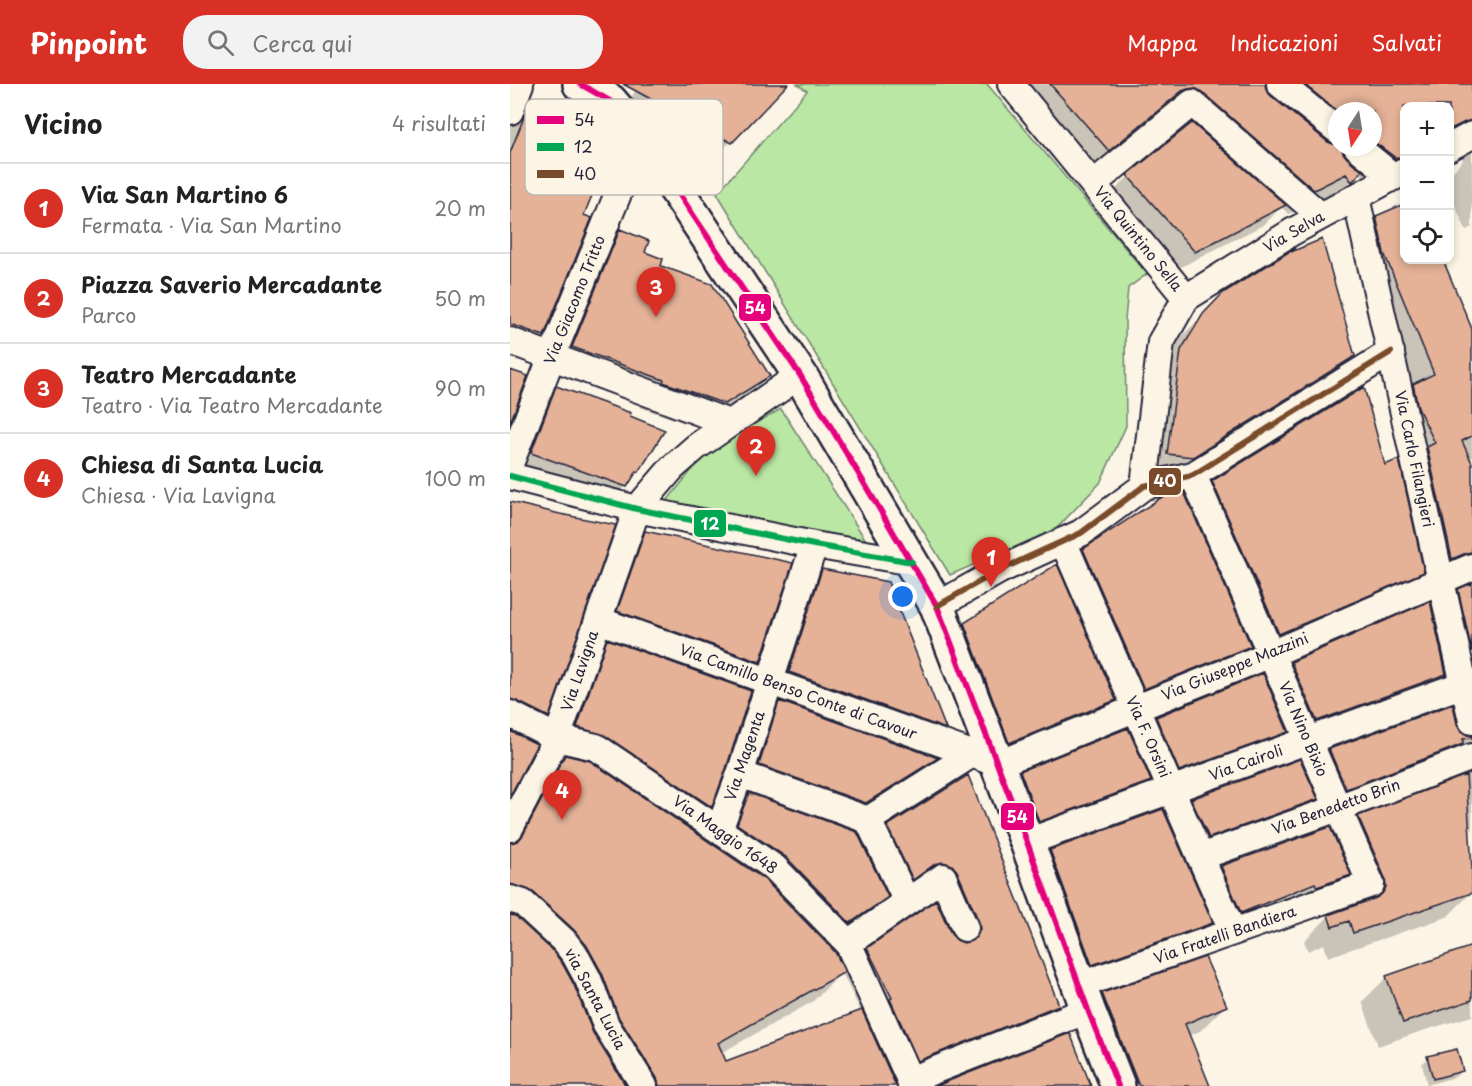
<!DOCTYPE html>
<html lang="it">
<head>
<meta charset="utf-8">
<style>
	body { margin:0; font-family:"Playpen Sans",sans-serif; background:#f2f2f2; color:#222 }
	.controls { position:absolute; right:18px; top:18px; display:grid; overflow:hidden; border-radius:12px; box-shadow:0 3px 9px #0003 }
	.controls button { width:54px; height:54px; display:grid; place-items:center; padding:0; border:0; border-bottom:2px solid #e0e0e0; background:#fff; color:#222; font:30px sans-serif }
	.compass { position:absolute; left:818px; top:18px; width:54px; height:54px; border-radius:50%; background:#fff; box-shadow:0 3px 9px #0003; rotate:192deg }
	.you { position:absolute; left:393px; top:513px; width:21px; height:21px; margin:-15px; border:4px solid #fff; border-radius:50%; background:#1a73e8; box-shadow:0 0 0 9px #1a73e833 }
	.badge { display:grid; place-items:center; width:39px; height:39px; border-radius:50%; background:#d93025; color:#fff; font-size:20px; font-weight:700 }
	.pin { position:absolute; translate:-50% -50px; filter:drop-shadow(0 2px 3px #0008) }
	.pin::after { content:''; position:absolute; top:32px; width:21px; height:18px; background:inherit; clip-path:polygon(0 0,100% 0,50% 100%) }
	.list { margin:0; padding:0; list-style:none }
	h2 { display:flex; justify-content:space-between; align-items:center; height:78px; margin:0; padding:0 24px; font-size:26px }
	h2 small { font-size:20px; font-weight:400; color:#767676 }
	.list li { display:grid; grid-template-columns:39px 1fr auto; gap:18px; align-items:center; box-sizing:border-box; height:90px; padding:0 24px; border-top:2px solid #e0e0e0 }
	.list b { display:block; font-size:22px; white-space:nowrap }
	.list p { margin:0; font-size:20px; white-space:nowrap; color:#767676 }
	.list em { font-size:20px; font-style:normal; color:#767676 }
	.icon { flex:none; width:33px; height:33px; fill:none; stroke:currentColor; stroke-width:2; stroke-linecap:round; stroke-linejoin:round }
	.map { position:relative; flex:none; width:962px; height:1002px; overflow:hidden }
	header { display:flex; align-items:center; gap:36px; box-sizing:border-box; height:84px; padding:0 30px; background:#d93025; color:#fff }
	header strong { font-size:28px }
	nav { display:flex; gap:33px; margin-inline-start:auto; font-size:21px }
	.search { width:420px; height:54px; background:#f2f2f2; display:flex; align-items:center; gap:15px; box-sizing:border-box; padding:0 21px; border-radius:24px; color:#767676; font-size:22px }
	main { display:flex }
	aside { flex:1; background:#fff }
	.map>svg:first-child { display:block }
	.green { fill:#bbe7a4; stroke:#6e8470; stroke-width:1.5 }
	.shadow { fill:#0003; fill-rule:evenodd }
	.building { fill:#e5b298; stroke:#22223b; stroke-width:1.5 }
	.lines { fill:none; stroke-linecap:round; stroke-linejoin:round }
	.street-casing { stroke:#22223b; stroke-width:30 }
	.secondary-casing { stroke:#22223b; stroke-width:38 }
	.street { stroke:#fcf5e5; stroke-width:26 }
	.secondary { stroke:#fcf5e5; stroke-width:33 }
	.bus-1-casing { stroke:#fcf5e5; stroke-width:10 }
	.bus-2-casing { stroke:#fcf5e5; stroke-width:10 }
	.bus-3-casing { stroke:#fcf5e5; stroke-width:10 }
	.bus-1 { stroke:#e5007d; stroke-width:6 }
	.bus-2 { stroke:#00a651; stroke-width:6 }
	.bus-3 { stroke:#7a4b2a; stroke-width:6 }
	.labels { text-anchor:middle; stroke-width:4.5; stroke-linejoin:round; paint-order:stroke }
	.street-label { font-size:15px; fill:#22223b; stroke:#fcf5e5 }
	.key { fill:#fcf5e5; stroke:#bbb6b2; stroke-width:1.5 }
	.key-label { font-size:16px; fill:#22223b }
	.line-badge { stroke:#fcf5e5; stroke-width:2 }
	.badge-label { font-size:16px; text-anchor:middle; font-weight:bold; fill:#fff }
</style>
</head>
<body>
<header>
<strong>Pinpoint</strong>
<div class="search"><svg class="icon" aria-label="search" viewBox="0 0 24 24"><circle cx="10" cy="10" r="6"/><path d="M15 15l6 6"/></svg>Cerca qui</div>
<nav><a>Mappa</a><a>Indicazioni</a><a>Salvati</a></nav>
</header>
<main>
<aside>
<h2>Vicino<small>4 risultati</small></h2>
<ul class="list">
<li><span class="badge">1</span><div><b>Via San Martino 6</b><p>Fermata · Via San Martino</p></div><em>20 m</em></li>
<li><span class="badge">2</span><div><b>Piazza Saverio Mercadante</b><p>Parco</p></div><em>50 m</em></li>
<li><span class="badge">3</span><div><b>Teatro Mercadante</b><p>Teatro · Via Teatro Mercadante</p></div><em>90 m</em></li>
<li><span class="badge">4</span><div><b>Chiesa di Santa Lucia</b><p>Chiesa · Via Lavigna</p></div><em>100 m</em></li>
</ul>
</aside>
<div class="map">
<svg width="962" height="1002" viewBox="0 0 962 1002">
	<rect width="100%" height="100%" fill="#fcf5e5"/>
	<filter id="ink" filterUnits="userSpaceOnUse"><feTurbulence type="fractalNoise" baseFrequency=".0167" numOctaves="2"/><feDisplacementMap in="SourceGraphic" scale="12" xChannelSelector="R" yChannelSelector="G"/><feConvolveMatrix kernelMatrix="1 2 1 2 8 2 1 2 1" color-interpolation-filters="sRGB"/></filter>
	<g filter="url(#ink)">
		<path class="green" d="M287,0H477L637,190L618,204L615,236L616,342L590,399L546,445L440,491L207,109L297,7Z
			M271,325L359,461L156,418L198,366Z"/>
		<path class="shadow" d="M129,0H276L196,83L109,36Z
			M493,0H962V143L956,146L940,110V91L953,76L951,69L940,61V22H894V81L860,98L849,89L816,122L810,114L779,130L771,123L755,140L665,186L599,112L618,93L679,43L667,32L652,29L646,32L574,91ZM827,27H863V63H827Z
			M21,17L72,132L80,135L32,252L7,277L0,274V37Z
			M894,122V176H931L962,248V561L951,513L949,515L962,575V748L958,738L962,808L937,833L818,873L814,860L798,867L794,857L819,832L851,821L838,791L820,810L712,848L692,802L711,783L819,745L825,758L849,734L953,694L946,685L817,723L800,686L819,666L944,621L937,588L910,615L781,661L776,648L757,667L650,705L627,653L647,634L757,603L782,579L922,533L949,507L952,505V503L947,496L917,499L914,485L887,512L744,574L739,562L714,587L609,629L603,617L579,641L474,683L430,566L455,541L549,490L574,466L679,422L703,398L874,383L891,391L900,382L884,349L879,326L897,308L850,194L842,158L866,133Z
			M110,147L258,291L233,316L189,344L129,323L130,321L38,288L85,172Z
			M714,210L844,272L818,297L657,398L633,394L646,293L668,256Z
			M47,304L128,387L120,394L116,402L97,421L2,388L27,323Z
			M0,420L37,632L14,656L0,708Z
			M136,448L249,577L224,602L214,685L200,722L178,745L204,763L214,736L239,711L225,706L245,644L270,619L255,613L287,512L313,487L377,499L435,645L410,669L425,674L401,699L330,744L354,767L378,743L457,693L547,921L522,946L383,1001L384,1002H0V751L25,703L47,681L34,677L64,591L98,557L83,552L111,474ZM422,812L425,819L358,865L334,889L324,868L317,861L351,838L375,814L378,819ZM332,889L351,928L216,979L211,969L302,918Z
			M511,689L639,697L620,716L510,756L492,708Z
			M806,715L787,734L679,772L663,735L682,716Z
			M541,767L701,839L676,864L557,905L516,792Z
			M962,864V932L912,947L868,962L852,918L877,893Z
			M593,910L715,922L690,947L678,952L699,1002H594L568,936Z
			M918,974L951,987L945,993L917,1001L912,980Z"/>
		<path class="building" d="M113,0H278L222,59Z
			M540,0H755L756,6L761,12L818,58L827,61V63H832L833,69L837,74L852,87L842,98L836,90L804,106L692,8L685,4L678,5L672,7L599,67Z
			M794,0H962V36L955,38L943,44L939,43V22H894V72L886,74L863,57V27H827Z
			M21,15L101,65L74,131L82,134L34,252L0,240V69Z
			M682,39L776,121L685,168L617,91Z
			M894,120V176H933L962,245V352L952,357L962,379V468L956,469L942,475L917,363L925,359L908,324L903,300L924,290L874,169L866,132Z
			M110,145L139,157L135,168L153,175L151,182L202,200L260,292L215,320L153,298L154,296L62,263Z
			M812,155L845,272L683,373L657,370L671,266L693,230L713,209L785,164L781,168Z
			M0,286L18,292L0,339Z
			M46,302L121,329L120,332L155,346L129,388L127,387L117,403L21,369Z
			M854,303L875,381L889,375L914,488L769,550L702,397Z
			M674,408L741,562L634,605L573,465L652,413Z
			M0,418L50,430L106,441L39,633L7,617L0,615Z
			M135,447L283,479L250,578L107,527Z
			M547,480L606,616L499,659L454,539Z
			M312,485L378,498L436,645L279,588Z
			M962,499V568L948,505Z
			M920,517L936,590L807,637L781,578Z
			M97,555L241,607L216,685L202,723L94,651L67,643Z
			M753,589L778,648L669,687L646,633Z
			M269,617L428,674L356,719L249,681Z
			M943,620L947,640L951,647L957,651L962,652V654L953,655V660L836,705L819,665Z
			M618,644L641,697L529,738L510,687Z
			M0,647L27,660L0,712Z
			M55,671L80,677L255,796L325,868L335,888L208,959L216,977L352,926L386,1002H149L147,994L109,934L92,889L77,862L64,846L23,808L17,805L0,800V759L8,757L13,751Z
			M790,675L808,715L699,754L681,715Z
			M458,691L549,921L408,977L380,915L382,914L357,864L426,816L441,850L447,856L454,859L461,857L467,852L470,845L469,838L447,787L442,781L433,778L425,780L403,796L377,742Z
			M956,691L962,784V809L843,849L839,837L822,843L818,831L866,814L872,810L876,803L875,794L848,732Z
			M239,709L347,748L378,813L340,839L276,773L227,740Z
			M653,725L703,839L582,881L540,766Z
			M820,743L841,791L807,803L805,799L731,829L711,782Z
			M0,831L5,832L43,867L52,879L64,901L83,949L116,1002H0Z
			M962,862V916L893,939L876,892Z
			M695,873L717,922L675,940L700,1002H629L592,909Z
			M560,949L581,1002H426Z
			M947,965L953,987L923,995L917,972Z"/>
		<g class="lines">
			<defs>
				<path id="street" d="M501,0L676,214
					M770,0L827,46
					M0,27L10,0
					M847,63L884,93
					M940,63L962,51
					M583,100L682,19L811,132
					M846,113L962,637
					M0,257L219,339
					M0,380L42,272L131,53
					M0,392L127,425L304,461L402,478
					M634,402L651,258L676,214L782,148L894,87
					M553,457L723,848
					M427,522L490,486L571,449L634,402L683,391L881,268
					M88,536L462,670L488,680L761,570L962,483
					M0,630L47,654L86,663L265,784L338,859L400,996L401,1002
					M230,690L358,736
					M0,744L47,654L127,425L162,384L186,363L290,291
					M209,746L230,690L304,461
					M517,758L954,600
					M690,773L828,724L962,673
					M0,815L13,819L54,857L65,871L78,895L96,941L134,1002
					M397,818L358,736L462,670
					M338,859L433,793L455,844
					M570,901L861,800L683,391
					M400,996L578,926"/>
				<path id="secondary" d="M70,0L100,17L131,53L290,291L427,522L517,758L578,926L608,1002"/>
			</defs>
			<use href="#street" class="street-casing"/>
			<use href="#secondary" class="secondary-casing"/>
			<use href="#street" class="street"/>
			<use href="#secondary" class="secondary"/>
			<defs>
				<path id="bus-1" d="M70,0L100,17L131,53L290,291L427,522L517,758L578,926L608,1002"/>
				<path id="bus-2" d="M0,392L127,425L304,461L402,478"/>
				<path id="bus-3" d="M427,522L490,486L571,449L634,402L683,391L881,268"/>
			</defs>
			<use href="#bus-1" class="bus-1-casing"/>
			<use href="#bus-2" class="bus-2-casing"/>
			<use href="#bus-3" class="bus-3-casing"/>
			<use href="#bus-1" class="bus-1"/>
			<use href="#bus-2" class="bus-2"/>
			<use href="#bus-3" class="bus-3"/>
		</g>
	</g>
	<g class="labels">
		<g class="street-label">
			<text transform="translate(784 148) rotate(-30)" y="5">Via Selva</text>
			<text transform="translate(628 155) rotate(51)" y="5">Via Quintino Sella</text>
			<text transform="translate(65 216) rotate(-68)" y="5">Via Giacomo Tritto</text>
			<text transform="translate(904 375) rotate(78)" y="5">Via Carlo Filangieri</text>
			<text transform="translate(725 583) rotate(-22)" y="5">Via Giuseppe Mazzini</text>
			<text transform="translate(70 587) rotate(-71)" y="5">Via Lavigna</text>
			<text transform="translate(288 608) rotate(20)" y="5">Via Camillo Benso Conte di Cavour</text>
			<text transform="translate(793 645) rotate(67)" y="5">Via Nino Bixio</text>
			<text transform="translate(638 653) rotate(66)" y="5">Via F. Orsini</text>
			<text transform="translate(235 672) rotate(-71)" y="5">Via Magenta</text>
			<text transform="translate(736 679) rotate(-20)" y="5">Via Cairoli</text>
			<text transform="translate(826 723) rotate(-20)" y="5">Via Benedetto Brin</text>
			<text transform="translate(215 751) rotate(35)" y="5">Via Maggio 1648</text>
			<text transform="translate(715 851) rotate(-19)" y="5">Via Fratelli Bandiera</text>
			<text transform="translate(85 915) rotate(62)" y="5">via Santa Lucia</text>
		</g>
	</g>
	<rect x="15" y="15" width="198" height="96" rx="9" class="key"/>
	<rect x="27" y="32" width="27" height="8" fill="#e5007d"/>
	<rect x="27" y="59" width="27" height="8" fill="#00a651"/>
	<rect x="27" y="86" width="27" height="8" fill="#7a4b2a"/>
	<g class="key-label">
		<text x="64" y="42">54</text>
		<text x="64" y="69">12</text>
		<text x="64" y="96">40</text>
	</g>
	<g class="line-badge">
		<rect x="228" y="209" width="34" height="29" rx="6" fill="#e5007d"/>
		<rect x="638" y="383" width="34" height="29" rx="6" fill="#7a4b2a"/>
		<rect x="183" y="425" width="34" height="29" rx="6" fill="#00a651"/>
		<rect x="490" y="718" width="35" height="29" rx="6" fill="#e5007d"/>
	</g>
	<g class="badge-label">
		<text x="245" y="230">54</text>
		<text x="655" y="403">40</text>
		<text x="200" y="446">12</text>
		<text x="507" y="739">54</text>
	</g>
</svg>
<div class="controls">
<button>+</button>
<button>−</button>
<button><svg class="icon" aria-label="locate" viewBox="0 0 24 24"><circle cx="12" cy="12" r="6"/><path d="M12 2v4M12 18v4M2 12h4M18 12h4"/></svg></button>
</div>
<svg class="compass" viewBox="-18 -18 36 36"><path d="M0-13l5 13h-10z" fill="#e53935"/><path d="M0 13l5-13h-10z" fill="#767676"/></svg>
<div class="you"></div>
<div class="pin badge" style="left:481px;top:503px">1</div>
<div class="pin badge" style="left:246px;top:392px">2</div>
<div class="pin badge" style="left:146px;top:233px">3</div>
<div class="pin badge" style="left:52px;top:736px">4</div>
</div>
</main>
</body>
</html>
